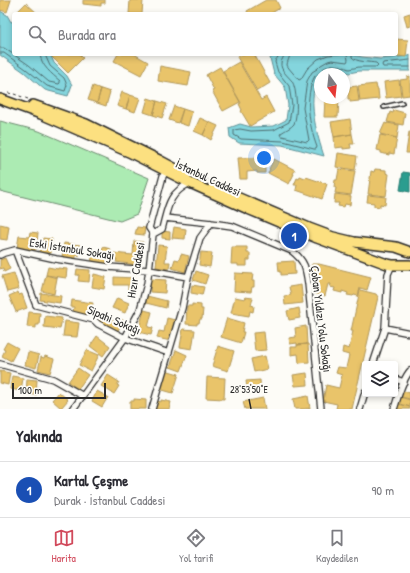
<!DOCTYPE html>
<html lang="tr">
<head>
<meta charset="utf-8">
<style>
	body { margin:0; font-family:"Patrick Hand",sans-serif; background:#f7f7f7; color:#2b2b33 }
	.controls { position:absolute; right:12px; bottom:12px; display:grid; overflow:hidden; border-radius:4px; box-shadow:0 2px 6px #0003 }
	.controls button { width:36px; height:36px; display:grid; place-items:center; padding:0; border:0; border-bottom:1px solid #e1e1e2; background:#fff; color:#2b2b33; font:20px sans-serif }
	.compass { position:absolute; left:314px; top:68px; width:36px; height:36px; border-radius:50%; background:#fff; box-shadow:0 2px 6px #0003; rotate:165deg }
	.scale { position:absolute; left:12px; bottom:10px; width:94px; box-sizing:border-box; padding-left:4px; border:2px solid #2b2b2b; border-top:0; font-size:11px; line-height:14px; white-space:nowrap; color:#2b2b2b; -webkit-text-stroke:3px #fdfcf7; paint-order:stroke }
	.you { position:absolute; left:264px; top:158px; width:14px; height:14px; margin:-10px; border:3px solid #fff; border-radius:50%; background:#1a73e8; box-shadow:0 0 0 6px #1a73e833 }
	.badge { display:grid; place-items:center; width:26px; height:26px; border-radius:50%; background:#d1495b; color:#fff; font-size:13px; font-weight:700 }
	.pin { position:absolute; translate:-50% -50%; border:2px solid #fff; box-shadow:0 1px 4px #0006 }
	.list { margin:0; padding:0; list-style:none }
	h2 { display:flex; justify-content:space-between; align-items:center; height:52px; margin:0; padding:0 16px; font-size:17px }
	h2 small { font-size:13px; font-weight:400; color:#7c7c81 }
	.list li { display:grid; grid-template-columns:26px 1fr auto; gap:12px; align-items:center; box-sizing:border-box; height:56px; padding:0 16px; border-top:1px solid #e1e1e2 }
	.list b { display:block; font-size:15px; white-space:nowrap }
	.list p { margin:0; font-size:13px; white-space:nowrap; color:#7c7c81 }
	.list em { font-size:13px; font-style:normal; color:#7c7c81 }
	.icon { flex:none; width:22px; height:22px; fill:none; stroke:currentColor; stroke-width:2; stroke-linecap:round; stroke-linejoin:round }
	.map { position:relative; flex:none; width:410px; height:409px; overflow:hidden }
	.search { position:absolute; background:#fff; box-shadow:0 2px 6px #0003; left:12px; right:12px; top:12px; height:44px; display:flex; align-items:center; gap:10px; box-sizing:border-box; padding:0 14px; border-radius:4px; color:#7c7c81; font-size:15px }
	.sheet { height:108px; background:#fff }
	nav { display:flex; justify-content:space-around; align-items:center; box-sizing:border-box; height:56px; border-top:1px solid #e1e1e2; background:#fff; font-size:11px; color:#7c7c81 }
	nav a { display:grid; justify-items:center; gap:2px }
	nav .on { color:#d1495b }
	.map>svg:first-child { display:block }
	.green { fill:#acebb3; stroke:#6c8b6f }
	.water { fill:#84d5dd; stroke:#609196 }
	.homes { fill:#e9c46a; stroke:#b09657 }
	.schools { fill:#2a9d8f; stroke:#2a7b71 }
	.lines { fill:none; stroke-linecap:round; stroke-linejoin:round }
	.shore { stroke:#4f6f72; stroke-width:1 }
	.lane-casing { stroke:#2b2b2b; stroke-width:6 }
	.street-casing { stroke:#2b2b2b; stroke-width:8 }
	.primary-casing { stroke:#2b2b2b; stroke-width:12 }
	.path { stroke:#2b2b2b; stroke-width:1; stroke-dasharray:3 3; stroke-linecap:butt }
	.lane { stroke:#fdfcf7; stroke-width:3 }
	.street { stroke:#fdfcf7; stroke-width:5.5 }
	.primary { stroke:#fce080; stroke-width:9 }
	.ticks { fill:none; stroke:#2b2b2b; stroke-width:1.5 }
	.labels { text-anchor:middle; stroke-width:4; stroke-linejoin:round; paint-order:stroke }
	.street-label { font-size:12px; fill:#2b2b2b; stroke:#fdfcf7 }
	.ticks-label { font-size:10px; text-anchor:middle; fill:#2b2b2b; stroke:#fdfcf7; stroke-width:4; stroke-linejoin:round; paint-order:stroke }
</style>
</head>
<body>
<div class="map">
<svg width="410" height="409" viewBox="0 0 410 409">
	<rect width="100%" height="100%" fill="#fdfcf7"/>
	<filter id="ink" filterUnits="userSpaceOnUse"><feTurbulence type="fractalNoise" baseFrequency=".025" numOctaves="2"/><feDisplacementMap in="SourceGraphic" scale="8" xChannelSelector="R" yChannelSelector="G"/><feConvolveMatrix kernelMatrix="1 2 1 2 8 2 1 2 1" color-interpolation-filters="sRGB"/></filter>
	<g filter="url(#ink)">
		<path class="green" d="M0,121L39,131L149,178L137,214L120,221L0,191Z"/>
		<path class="water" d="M0,11L7,15L11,22L14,21V54H45L51,56L54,63L67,76L72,85L68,96L45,90L24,72L0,55Z
			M279,54H348L362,57L380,59L409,56L410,55V71H359L349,73L340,69H332L323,74H320C319,78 316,81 315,85C309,107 317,135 324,156L282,145L239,143L230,137L229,128L240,124L251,127L274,126L286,120L288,105L285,87L274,74L270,58Z"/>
		<path class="homes" d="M0,0H11L7,12L0,10Z
			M83,0H105V3H101V6L83,4Z
			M130,0H143L142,14H129Z
			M266,0H276L280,8L270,14H248L247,11Z
			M26,3L38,14H15Z
			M410,13V26L407,27L404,15Z
			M396,39L408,40L406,57L382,54H396Z
			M52,54H79L83,58L68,73L51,56Z
			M118,54H134L148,62L141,75L114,61Z
			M243,54H254L270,83L257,91L237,57Z
			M239,62L261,100L266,97L274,112L250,126L241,111L242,110L239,104L241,103L223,71Z
			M160,66L191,72L188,86L158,81Z
			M220,67L240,102L223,111L212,91L214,90L206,75Z
			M410,76V95L402,96L400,80L407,79V77Z
			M399,80L401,96L386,98L384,82Z
			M376,84L377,89H378L379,99L360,101L358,86Z
			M93,86L101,89L97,103L88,100Z
			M357,86L359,101L350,102V99H348V93L349,92V87Z
			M101,89L110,92L106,106L97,103Z
			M122,92L130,95L126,109L117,106Z
			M130,95L140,98L135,112L126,109Z
			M148,98L157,101L153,115L144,112Z
			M325,98H339L338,117H324Z
			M157,101L167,104L162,118L153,115Z
			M174,106L183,109L178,123L169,120Z
			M183,109L192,112L188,126L179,123Z
			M394,110L405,113L403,125L387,122L390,112L393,113Z
			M200,118L209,122L203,135L194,131Z
			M350,119L352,134L334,137L331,122Z
			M209,122L218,126L211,140L203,135Z
			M385,123L387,124V123L399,125L397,138L380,134Z
			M409,132H410V153H406Z
			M352,134L354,144H350L351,148L343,149V147L335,148L334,137Z
			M380,135L397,138L394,154L389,153V155L381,153V151L377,150Z
			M338,153L357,156L355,170L336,167Z
			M265,157V173H257V171L247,172V179H240L238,158Z
			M274,159L295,170L293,174H294L289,184L268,173L270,169H269Z
			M339,169L355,171L351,195L335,193L336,188L334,187L335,180H337Z
			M375,169L386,170V173L389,174L386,196L368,194L371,171L374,172Z
			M300,176L305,178L306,177L327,184L322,199L296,190L297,185H294L297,178L299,179Z
			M335,194L351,196L350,205L345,204L344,207L338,206L339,203H334Z
			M368,195L386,197L385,205L380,204V207L374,206V203L367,202Z
			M0,224L9,226L7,240L0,239Z
			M137,227L145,228L144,235L135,234Z
			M174,227L186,229L185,239L172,238Z
			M162,231L170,232V239L162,238Z
			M30,232L38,233L36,250L17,248L19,236L29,237Z
			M43,238L52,239L51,253H39L40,242H43Z
			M134,241L143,242L141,261H138L137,265L116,262L117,259H112L113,253L133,255Z
			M64,243L80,245L79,256L76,255V259L62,257Z
			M158,245L167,246L165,262H170L169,269L156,267Z
			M103,247L111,249L109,266L91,263L93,252L102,253Z
			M232,247H247V253H250V260H247V266H238V264H231Z
			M201,252L212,253L210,267L199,265Z
			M181,254L189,256L185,272L172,268L175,259L179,260Z
			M5,258L10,269L4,272L3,268L0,269V260Z
			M294,261L295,274L281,275V272H279L278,262Z
			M312,264H319L371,277L367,290L360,288L358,296L354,295L353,296L347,295L348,293L342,291V293L334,291L335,288L330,287L331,284H328L325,296L312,293L313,290L311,289L314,277L310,276L309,273Z
			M48,267L58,269V268L67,269L66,278L46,275Z
			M77,269L90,270L89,282L78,281L79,275H76Z
			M196,271L208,275L205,284L193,280Z
			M14,273L19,289L7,292L2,276Z
			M235,273L253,274L252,281H254V287H252L251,292L234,291Z
			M94,274L106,277L104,289L92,287Z
			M46,275L57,278L54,294L42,291Z
			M114,277L135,278V292H128V285H114Z
			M151,279L166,280L165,293L150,292Z
			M192,285L204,287L202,295L191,293Z
			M301,285L303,303L285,305L284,296L291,295L289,287Z
			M360,290L376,294L378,297L352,409H336L337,404L323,401L326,385L339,388L342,375L336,373L338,367L346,368L349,355L342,353L343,347L349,349L353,331H351Z
			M18,292L19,295L22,294L27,308L16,312L9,296Z
			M41,293L61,296L60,303L40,300Z
			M147,296L167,301L166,308L146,303Z
			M235,297L245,299V297L253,298L251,305L254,306L253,312L250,311L249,316L231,313Z
			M117,298L129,303L125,313L112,308Z
			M72,300L93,303L91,315L73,312L74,307H71Z
			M192,304L201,305V309H203L202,319H200L199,323H197V325L186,324L187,306H192Z
			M299,308L300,314H299L300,318L289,320L287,311Z
			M144,310L152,312L148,327L153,328L151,335L138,332Z
			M29,312L40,313L39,325H36V328L27,327Z
			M102,314L114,321L117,317L124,321L116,333L98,321Z
			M45,316L62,318L60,329L44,327Z
			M167,318L175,320L171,341L157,338L159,331L164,332Z
			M227,318L244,323L242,332H244L241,343L221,337Z
			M65,321L79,323L77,337L63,336Z
			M306,326L307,344L297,345V343L290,344L289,338L296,337L295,328Z
			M183,329L195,330L192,349L180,347Z
			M264,332L266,350L255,351L253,333Z
			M97,336L110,346L103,356L90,346Z
			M7,342L18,348L11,361L2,356L5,350L3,349Z
			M308,344L309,362L299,363L298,354L291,355V347H297V345Z
			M218,346L234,351L228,371L212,366Z
			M87,350L99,355L91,371L79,365Z
			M176,350L187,355L181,371L170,367Z
			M28,352L39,355L36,368L25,365Z
			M45,356L54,359L50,373L38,370L41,357L44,358Z
			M265,356L268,369L254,372L251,359Z
			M78,368L88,375L78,389L68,382Z
			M165,370L179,374L173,393L159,389Z
			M0,371L10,373L8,385L0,383Z
			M307,373L308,385L295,386L293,375Z
			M108,375L119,382L117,385L119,386L114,394L101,386Z
			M12,376L23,378L21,391L10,389Z
			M207,377L225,378L224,399L206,398Z
			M27,379L37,380L36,395L26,394Z
			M260,380L261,392L248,394L246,381Z
			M97,391L108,397L102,407L92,401Z
			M403,391L410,393V399L401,397Z
			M59,392L68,400L61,408L52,400Z
			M308,396L310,408L304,409H295L293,399Z
			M400,397L410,400V407L398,403Z
			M263,398L265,409H245L243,402Z
			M134,399L146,400V409H130V401H134Z
			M161,400L171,402L169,409H155L157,401L161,402Z
			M398,404L410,407V409H397Z"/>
		<path class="schools" d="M403,172L410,173V192L400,190Z"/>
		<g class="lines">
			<path class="shore" d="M0,48H4L7,50L29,65L49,82L59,84L60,83V81C52,74 41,66 40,54
				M0,53H4L26,69L47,86L65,91L67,85L64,78L50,66L46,57L45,54
				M279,54C279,58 275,59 275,62L278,72L289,86L292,105L289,122L274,130L251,131L240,129L234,130V135L241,139L283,141L314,149H316L317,147C309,126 304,96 315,76L320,74
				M284,54C284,58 281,60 281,63C280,70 288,76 292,81C297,89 298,115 294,124C291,128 285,130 281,133L280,135L282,136L307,142L309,140L303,108L307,81L312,72L317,69L321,65L328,61L332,60L347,62L348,60L347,54
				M290,54C290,57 287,62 287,65C288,68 296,76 298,79L299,80L301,79L307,69L318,59L328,55L340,54
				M410,60L383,63L382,65L383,67H410
				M321,74L323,69L331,65L341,66L349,69L359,67H376L378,65L376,63C371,62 355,62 352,57C352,56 352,55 352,54"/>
			<defs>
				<path id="lane" d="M384,107L402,103"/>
				<path id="street" d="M165,218L211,223L232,226L292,251C305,261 306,269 308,283L321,409
					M153,234L162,229C168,207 168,194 190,183
					M15,250L36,305L94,320L98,324L125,338L169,353
					M0,255L4,253L15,250L56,259L108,267L149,270L188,277
					M385,328L410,333
					M0,364L53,379L83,396
					M373,364L385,328L388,274L392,265
					M395,379L404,382
					M73,409L125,338L140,310L147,284L149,270L153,234L149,228L163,176L166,171
					M152,409L182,308L188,277L200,238L211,223
					M360,409L365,392
					M394,409C398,397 402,380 410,371"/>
				<path id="primary" d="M0,99L41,114L129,152L190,183L248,209L317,238L387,264L392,265H410
					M33,105L86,124L159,160L187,175
					M213,187L309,228L333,237L354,242L396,247L410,252"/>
			</defs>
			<use href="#lane" class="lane-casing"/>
			<use href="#street" class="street-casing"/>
			<use href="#primary" class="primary-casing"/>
			<path class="path" d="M8,93L14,94L28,99
				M195,173L208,180"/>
			<use href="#lane" class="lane"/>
			<use href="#street" class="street"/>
			<use href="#primary" class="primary"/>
		</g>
	</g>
	<path class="ticks" d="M249,399L251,409"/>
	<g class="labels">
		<g class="street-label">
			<text transform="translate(208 178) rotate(25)" y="4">İstanbul Caddesi</text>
			<text transform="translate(72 249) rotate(9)" y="4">Eski İstanbul Sokağı</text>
			<text transform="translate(136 270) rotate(-80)" y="4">Hızır Caddesi</text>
			<text transform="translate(321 319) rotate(83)" y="4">Çoban Yıldızı Yolu Sokağı</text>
			<text transform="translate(114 320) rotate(23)" y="4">Sipahi Sokağı</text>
		</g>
	</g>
	<g class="ticks-label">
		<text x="249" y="393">28°53'50"E</text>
	</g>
</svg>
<div class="controls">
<button><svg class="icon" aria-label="layers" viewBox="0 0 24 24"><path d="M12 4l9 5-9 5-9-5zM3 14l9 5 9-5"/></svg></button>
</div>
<svg class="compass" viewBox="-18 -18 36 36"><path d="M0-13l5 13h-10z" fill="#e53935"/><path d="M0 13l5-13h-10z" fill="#7c7c81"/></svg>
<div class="scale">100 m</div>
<div class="you"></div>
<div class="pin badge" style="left:294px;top:236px;background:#1a4fb4">1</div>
<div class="search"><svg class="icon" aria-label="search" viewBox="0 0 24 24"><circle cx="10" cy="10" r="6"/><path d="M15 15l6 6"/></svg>Burada ara</div>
</div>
<section class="sheet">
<h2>Yakında<small></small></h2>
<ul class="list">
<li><span class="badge" style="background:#1a4fb4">1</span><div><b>Kartal Çeşme</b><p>Durak · İstanbul Caddesi</p></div><em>90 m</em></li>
</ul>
</section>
<nav>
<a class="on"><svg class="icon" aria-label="map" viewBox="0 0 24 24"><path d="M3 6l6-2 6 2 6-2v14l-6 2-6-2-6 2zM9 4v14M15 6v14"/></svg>Harita</a>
<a><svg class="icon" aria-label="directions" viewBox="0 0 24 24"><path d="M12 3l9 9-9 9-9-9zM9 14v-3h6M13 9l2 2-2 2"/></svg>Yol tarifi</a>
<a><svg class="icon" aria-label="saved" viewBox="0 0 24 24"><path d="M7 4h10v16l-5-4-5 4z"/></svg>Kaydedilen</a>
</nav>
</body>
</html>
